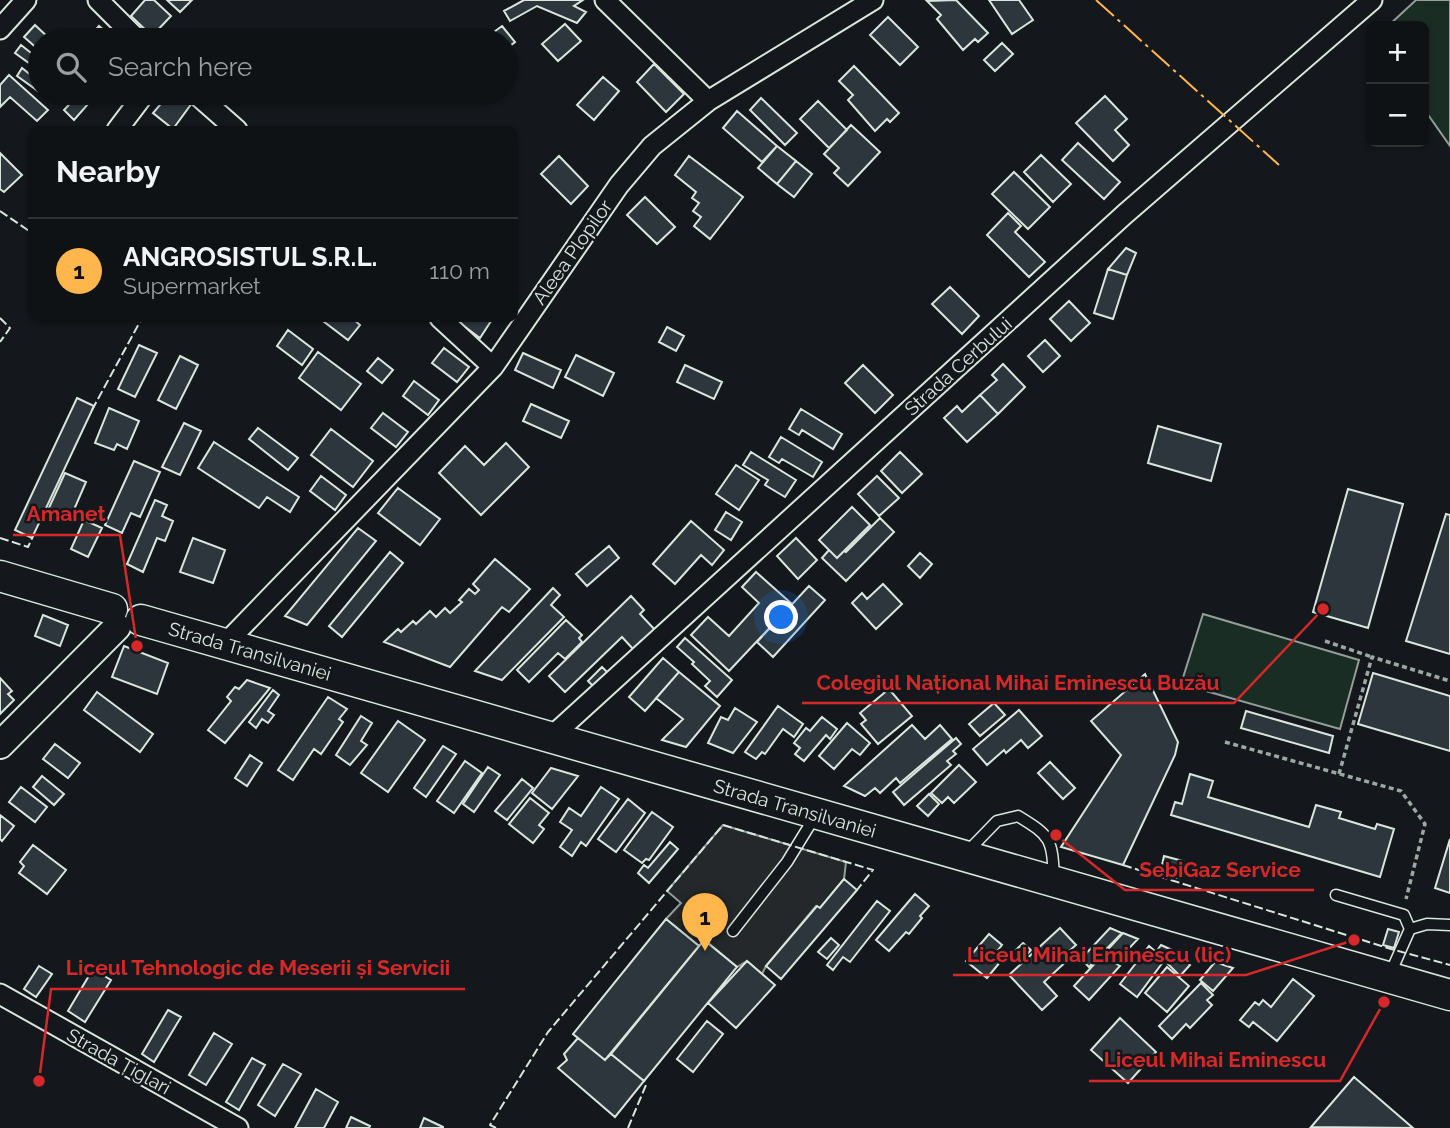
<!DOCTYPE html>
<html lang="en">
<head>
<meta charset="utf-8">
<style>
	body { margin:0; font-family:Raleway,sans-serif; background:#181b1e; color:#f1f3f6 }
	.controls { position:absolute; right:21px; top:21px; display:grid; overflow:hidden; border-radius:10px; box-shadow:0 2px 5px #0004 }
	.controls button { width:63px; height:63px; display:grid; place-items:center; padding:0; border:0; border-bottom:2px solid #2f3234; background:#0f1215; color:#f1f3f6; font:35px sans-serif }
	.you { position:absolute; left:782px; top:618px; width:24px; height:24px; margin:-18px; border:5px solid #fff; border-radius:50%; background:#1a73e8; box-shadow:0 0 0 10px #1a73e833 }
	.badge { display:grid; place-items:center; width:46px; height:46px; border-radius:50%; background:#ffb74d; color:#111; font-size:23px; font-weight:700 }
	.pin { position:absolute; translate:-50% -58px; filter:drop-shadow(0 2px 4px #0008) }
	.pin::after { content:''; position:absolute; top:37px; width:24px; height:21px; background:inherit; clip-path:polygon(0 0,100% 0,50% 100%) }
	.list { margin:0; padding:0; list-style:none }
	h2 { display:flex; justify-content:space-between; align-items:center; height:91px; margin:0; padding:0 28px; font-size:30px }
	h2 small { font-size:23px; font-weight:400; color:#9b9ea0 }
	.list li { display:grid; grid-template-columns:46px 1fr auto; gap:21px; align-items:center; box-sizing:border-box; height:105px; padding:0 28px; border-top:2px solid #2f3234 }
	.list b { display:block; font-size:26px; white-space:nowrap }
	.list p { margin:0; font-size:23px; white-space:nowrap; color:#9b9ea0 }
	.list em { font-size:23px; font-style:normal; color:#9b9ea0 }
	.icon { flex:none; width:38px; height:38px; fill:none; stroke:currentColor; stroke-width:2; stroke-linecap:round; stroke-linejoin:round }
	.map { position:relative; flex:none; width:1450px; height:1128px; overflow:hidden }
	.search { position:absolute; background:#0f1215; box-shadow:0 2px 5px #0004; left:28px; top:28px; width:490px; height:77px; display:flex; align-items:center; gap:18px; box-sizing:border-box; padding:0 24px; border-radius:38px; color:#9b9ea0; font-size:26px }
	.panel { position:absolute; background:#0f1215; box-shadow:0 2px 5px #0004; left:28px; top:126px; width:490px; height:196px; border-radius:10px }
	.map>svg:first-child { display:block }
	.green { fill:#1a2d24; stroke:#939e99; stroke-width:2 }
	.parking { fill:#24282b; stroke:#939e99; stroke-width:2 }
	.building { fill:#2c363c; stroke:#d8e6dc; stroke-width:2 }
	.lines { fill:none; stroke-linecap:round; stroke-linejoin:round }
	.lane-casing { stroke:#d8e6dc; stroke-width:13 }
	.street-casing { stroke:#d8e6dc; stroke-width:23 }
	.secondary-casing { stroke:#d8e6dc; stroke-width:30 }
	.primary-casing { stroke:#d8e6dc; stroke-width:33 }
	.path { stroke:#9da8a2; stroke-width:3.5; stroke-dasharray:5 3.5; stroke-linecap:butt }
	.lane { stroke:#14181c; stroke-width:10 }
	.street { stroke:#14181c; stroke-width:19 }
	.secondary { stroke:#14181c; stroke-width:26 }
	.primary { stroke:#14181c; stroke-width:30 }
	.fence { stroke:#d8e6dc; stroke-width:2; stroke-dasharray:9 3.5; stroke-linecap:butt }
	.power { stroke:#ffb74d; stroke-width:2; stroke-dasharray:24 5 3.5 5; stroke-linecap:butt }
	.labels { text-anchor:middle; stroke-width:5; stroke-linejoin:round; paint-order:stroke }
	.street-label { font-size:19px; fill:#d8e6dc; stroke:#14181c }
	.leader { fill:none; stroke:#d62828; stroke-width:2.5 }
	.callout-dot { fill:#d62828; stroke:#14181c; stroke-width:2.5 }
	.callout-label { font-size:21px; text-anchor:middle; font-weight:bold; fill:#d62828; stroke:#14181c; stroke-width:5; stroke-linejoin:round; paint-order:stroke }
</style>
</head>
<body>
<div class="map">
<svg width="1450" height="1128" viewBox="0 0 1450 1128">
	<rect width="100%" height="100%" fill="#14181c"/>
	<path class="green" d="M1416,0H1450V146L1424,109V26H1388Z
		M1203,614L1359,660L1340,729L1181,684Z"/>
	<path class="parking" d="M723,825L846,862L844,879L820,908L816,906L766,966L762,974L747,961L737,967L705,940L699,946L666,919L681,903L667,891Z"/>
	<path class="building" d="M145,0H154L171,16L152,36L131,16Z
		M167,0H192L180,12Z
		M524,0H583L574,6L586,12L577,23L537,6L510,21L504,11Z
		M956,0L988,33L978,42L975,39L963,50L937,19L941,15L927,1Z
		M989,0H1019L1033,20L1012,34Z
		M888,17L918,47L900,65L870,35Z
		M565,24L581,41L558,61L542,44Z
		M35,25L51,40H40V51L24,37Z
		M99,26L111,36L106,40H101L93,33Z
		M502,26L515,42L506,49V40H483Z
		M1002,43L1013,54L995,71L984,60Z
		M21,45L40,60V88L38,91L17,76L22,68L32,76L37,69L15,53Z
		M654,64L684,94L666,112L637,82Z
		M854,66L899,113L890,122L887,119L875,131L848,100L853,95L839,81Z
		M9,75L48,110L37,121L10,97L0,107V85Z
		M603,77L619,91L594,120L577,105Z
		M80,93H93L96,95L74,120L64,110Z
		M170,93H178L192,103L173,129L153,113Z
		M1105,96L1127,119L1115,130L1129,145L1113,161L1076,123Z
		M761,98L797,133L785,145L750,110Z
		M818,101L847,130L829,148L800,119Z
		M737,111L777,146L762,162L723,128Z
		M851,125L880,152L848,186L834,173L839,168L824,154Z
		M1078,143L1120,182L1104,199L1062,160Z
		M777,146L796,161L777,184L758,168Z
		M0,153L22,175L4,192L0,189Z
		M1041,155L1071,184L1053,202L1024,172Z
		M559,156L588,186L571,204L541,174Z
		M689,156L743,197L710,239L694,226L701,217L693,211L699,203L692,198L696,192L675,175Z
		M796,161L812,174L794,197L777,184Z
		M1014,172L1050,207L1028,229L992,194Z
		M645,197L675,227L657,244L627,215Z
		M1008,213L1021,226L1015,232L1045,262L1029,277L987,235Z
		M1126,248L1136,253L1127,275L1108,269Z
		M1108,269L1127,275L1113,319L1094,313Z
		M950,287L979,316L962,334L932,304Z
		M1069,301L1090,323L1071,341L1050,319Z
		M325,318H352L360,325L348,340L323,321Z
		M453,318H493L480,338Z
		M667,327L684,336L676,351L659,342Z
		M288,330L313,349L302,365L277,346Z
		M1045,340L1060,356L1043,372L1028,356Z
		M139,345L157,353L135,397L118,389Z
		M444,348L469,367L457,382L432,363Z
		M318,352L361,384L341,410L299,378Z
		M523,353L561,370L553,388L515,370Z
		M576,355L614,373L603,396L565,377Z
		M180,356L198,365L176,409L158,400Z
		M378,358L393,370L382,383L367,371Z
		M1003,364L1025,387L998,414L980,395L997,380L992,375Z
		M685,365L722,382L714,399L677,382Z
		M863,365L893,395L875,413L845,383Z
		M414,381L439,400L428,415L403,396Z
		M980,395L998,414L967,442L944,418L957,406L962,412Z
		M77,398L94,406L32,538L15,530Z
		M531,404L569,421L561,438L523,421Z
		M109,408L139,421L127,449L117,444L114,450L95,443Z
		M801,409L842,434L833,449L802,430L799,435L789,429Z
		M383,413L408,432L396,447L371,428Z
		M184,423L201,431L180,475L162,467Z
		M1158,426L1221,444L1211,481L1148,463Z
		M258,428L298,458L288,470L249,439Z
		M331,429L373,461L353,487L311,455Z
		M781,437L822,462L813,477L782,459L779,463L769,457Z
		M214,442L299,497L290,512L267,497L259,508L198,468Z
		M506,443L529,467L481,515L439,473L465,446L484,465Z
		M751,452L796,480L785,497L765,485L768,480L743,465Z
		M900,452L922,474L902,493L881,471Z
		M134,461L160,472L140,517L131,513L122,533L105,525Z
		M736,465L759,480L739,510L716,494Z
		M65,473L86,482L73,512L66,509L63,517L48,510Z
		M321,476L346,495L335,510L310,491Z
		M877,476L899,498L879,516L858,494Z
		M398,488L440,519L420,545L378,513Z
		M1348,489L1403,504L1368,628L1313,612Z
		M155,500L167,505L162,516L173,521L165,541L157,538L143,572L127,564Z
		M852,507L870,525L837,558L819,540Z
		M726,512L742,522L731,540L715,530Z
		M1446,514L1450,515V654L1406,641Z
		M880,518L894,532L846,581L822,558L829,550L837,558L844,551L846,552Z
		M84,520L102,528L88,557L71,549Z
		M691,521L724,550L712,565L701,555L675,584L653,564Z
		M358,528L376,541L307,625L285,616Z
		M193,538L225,550L213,583L180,572Z
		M796,538L817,560L798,579L777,556Z
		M609,546L619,558L587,586L576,574Z
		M390,552L403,563L342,637L329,626Z
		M920,553L932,564L920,578L908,566Z
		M495,559L530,589L509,612L502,607L450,667L384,642L398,629L401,632L413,621L416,624L430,611L436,617L445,608L450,613L462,602L459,600L469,589L475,594L479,590L473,584Z
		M756,572L792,604L729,671L691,635L708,617L729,636L759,603L742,587Z
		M883,584L902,604L876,629L852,603L862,593L867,599Z
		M809,586L825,600L773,657L757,642Z
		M553,588L560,595L551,605L564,617L502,680L475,671Z
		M631,596L644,610L640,614L657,632L644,644L641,641L633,649L622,637L565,692L549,676Z
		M43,615L68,625L60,646L35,636Z
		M566,620L582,635L579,638L582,642L565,659L558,653L529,682L517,670Z
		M685,638L732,680L717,697L705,686L710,681L692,664L694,662L677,647Z
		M124,646L168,663L157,694L112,677Z
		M663,658L679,672L645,711L629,697Z
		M602,667L609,674L595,688L588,681Z
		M679,672L720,706L686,747L662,740L683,719L656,698Z
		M1373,673L1450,696V751L1358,724Z
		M1145,674L1178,742L1175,755L1123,865L1061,847L1121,755L1091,721Z
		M0,678L12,691L8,694L14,700L0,714Z
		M247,680L270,688L225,743L208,730L231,701L227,697L235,687L239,689Z
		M889,689L912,716L878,744L861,724L866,720L860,713Z
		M273,690L279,695L268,711L274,715L268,723L262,719L256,728L249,722Z
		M97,692L153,734L140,752L84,710Z
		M328,697L347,709L339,719L343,722L321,754L314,749L293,780L278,770Z
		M994,703L1005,715L980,736L969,724Z
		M778,706L803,724L794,737L783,729L765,754L762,752L756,759L745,752Z
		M735,708L757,722L733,753L708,743L721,717L728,720Z
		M1019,710L1042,736L1028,748L1021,740L1006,753L1004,750L987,765L973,749Z
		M1246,711L1333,736L1329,753L1241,728Z
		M361,716L372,723L361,741L367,745L350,765L336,755Z
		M822,717L837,729L830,739L826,735L804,761L795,754L800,748L794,743L806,728L810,731Z
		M398,721L425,740L388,792L361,773Z
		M847,723L870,743L860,755L852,749L834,769L819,756Z
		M912,725L925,739L940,725L952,739L900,783L896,778L880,793L875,788L865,796L844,786Z
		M956,738L961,744L953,751L956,754L947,761L951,765L904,805L893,792Z
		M55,744L80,763L68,778L43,759Z
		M443,746L456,754L426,797L414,788Z
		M250,755L262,763L247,786L235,778Z
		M465,761L482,773L454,813L437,801Z
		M1050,762L1075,788L1063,799L1038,773Z
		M959,765L976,782L954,803L948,797L942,803L931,793Z
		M488,767L500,775L474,812L463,804Z
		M551,768L578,776L552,809L532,793Z
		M1190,774L1213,781L1208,797L1309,827L1316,805L1341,812L1339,818L1375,829L1377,824L1394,829L1380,877L1171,815L1175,802L1182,804Z
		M42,776L64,794L54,805L33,787Z
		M522,779L533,788L507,820L495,811Z
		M21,787L47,807L35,822L9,802Z
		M601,787L619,799L586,846L581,842L572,856L560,847L572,830L560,822L569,808L581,816Z
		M929,794L939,804L928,816L917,806Z
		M530,798L549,813L539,825L544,829L533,843L509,824Z
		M628,799L645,813L616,852L598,839Z
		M652,812L673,827L649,860L646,859L642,863L624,850Z
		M0,815L14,826L2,841L0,839Z
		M1450,839V893L1435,888Z
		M670,842L678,849L649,883L638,873L644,865L648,868Z
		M33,845L66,870L47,894L19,873L24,866L20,862Z
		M1164,856L1183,861L1179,878L1160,874Z
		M844,879L857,890L781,979L766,966L817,906L820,908Z
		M915,894L929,906L920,916L922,918L909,934L906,932L889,951L876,940Z
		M877,901L890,911L850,962L843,957L833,970L827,965Z
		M666,919L699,946L605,1060L573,1034Z
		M1060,928L1076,945L1067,953L1071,957L1044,982L1057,996L1042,1010L1009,975Z
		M1110,928L1122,933L1089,967L1081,959Z
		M1388,929L1399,932L1394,948L1383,945Z
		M1123,933L1138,939L1115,963L1120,966L1089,1000L1074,986Z
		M989,934L1002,945L998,950L1005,956L987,978L966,961Z
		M831,938L839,945L827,959L818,952Z
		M704,940L737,967L644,1081L611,1054Z
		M1023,943L1031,950L1021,961L1012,954Z
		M1161,945L1172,950L1137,997L1120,984L1149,946L1156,952Z
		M1177,954L1190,965L1180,976L1168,964Z
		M747,961L775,985L736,1028L708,1003Z
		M1215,962L1233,968L1213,991L1200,980Z
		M39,966L52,974L36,997L24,989Z
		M1167,967L1189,986L1167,1012L1145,993Z
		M93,969L111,980L85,1022L68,1011Z
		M1293,979L1314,996L1277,1041L1253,1022L1249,1027L1240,1020L1255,1002L1259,1005L1263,1000L1271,1007Z
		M1201,983L1213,995L1207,1000L1212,1005L1190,1028L1186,1024L1172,1039L1159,1026Z
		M168,1010L181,1017L154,1062L142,1054Z
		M1120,1018L1156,1052L1128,1083L1091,1050Z
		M707,1021L723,1034L693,1072L677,1059Z
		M214,1033L232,1044L206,1085L189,1075Z
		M578,1038L605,1060L611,1054L644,1081L615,1117L558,1068L567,1060L564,1054Z
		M252,1058L265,1065L239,1110L226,1102Z
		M283,1064L301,1074L275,1116L258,1105Z
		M1354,1077L1413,1128L1311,1127Z
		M316,1089L338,1102L324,1128H295Z
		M351,1117L370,1126L369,1128H346Z
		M424,1118L443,1127V1128H420Z"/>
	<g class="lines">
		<defs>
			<path id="lane" d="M967,852L997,821L1018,816C1051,836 1052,839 1054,878
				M1336,895L1404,915L1410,929
				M733,931L787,862L814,818
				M1390,974L1410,929L1427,924L1450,925"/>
			<path id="street" d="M98,0L138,40
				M605,0L708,101
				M0,29L26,0
				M195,93L237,130
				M117,130L145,93
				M440,318L493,367
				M225,644L493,367L619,185L652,146L708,101L873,0
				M550,738L1125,214L1372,0
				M0,994L238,1128"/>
			<path id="secondary" d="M0,745L117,627"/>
			<path id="primary" d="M0,576L112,609
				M141,620L1450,995"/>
		</defs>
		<use href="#lane" class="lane-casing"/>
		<use href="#street" class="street-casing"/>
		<use href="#secondary" class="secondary-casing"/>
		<use href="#primary" class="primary-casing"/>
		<path class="path" d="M1325,641L1372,657
			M1225,742L1401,791L1425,824L1406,899
			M1339,774L1372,657L1450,681"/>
		<use href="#lane" class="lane"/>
		<use href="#street" class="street"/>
		<use href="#secondary" class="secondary"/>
		<use href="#primary" class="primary"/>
		<path class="fence" d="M0,211L32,233
			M0,318L10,328L0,342
			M92,410L142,318
			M0,538L28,547L34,534
			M1123,865L1391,949L1450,965
			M496,1128L490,1125L548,1032L723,825L873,870L857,890
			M628,1128L646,1085L644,1081"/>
		<path class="power" d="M1096,0L1279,165"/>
	</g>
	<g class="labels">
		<g class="street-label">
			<text transform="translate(572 252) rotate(-55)" y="7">Aleea Plopilor</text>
			<text transform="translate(958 366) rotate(-42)" y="7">Strada Cerbului</text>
			<text transform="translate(250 651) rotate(16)" y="7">Strada Transilvaniei</text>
			<text transform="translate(795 808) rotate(16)" y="7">Strada Transilvaniei</text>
			<text transform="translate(119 1061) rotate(29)" y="7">Strada Țiglari</text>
		</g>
	</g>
	<path class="leader" d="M137 646L120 535H13M1323 609L1234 703H802M1056 835L1125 890H1314M1354 940L1246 975H953M39 1081L51 989H465M1384 1002L1340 1081H1089"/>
	<g class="callout-dot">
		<circle cx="137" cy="646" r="7"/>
		<circle cx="1323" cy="609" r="7"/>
		<circle cx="1056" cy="835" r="7"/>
		<circle cx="1354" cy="940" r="7"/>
		<circle cx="39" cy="1081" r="7"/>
		<circle cx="1384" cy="1002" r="7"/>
	</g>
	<g class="callout-label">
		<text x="66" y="521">Amanet</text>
		<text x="1018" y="690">Colegiul Național Mihai Eminescu Buzău</text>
		<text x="1220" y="877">SebiGaz Service</text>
		<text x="1099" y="962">Liceul Mihai Eminescu (lic)</text>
		<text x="258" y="975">Liceul Tehnologic de Meserii și Servicii</text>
		<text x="1215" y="1067">Liceul Mihai Eminescu</text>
	</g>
</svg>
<div class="controls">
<button>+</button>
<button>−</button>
</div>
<div class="you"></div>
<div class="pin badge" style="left:705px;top:951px">1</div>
<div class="search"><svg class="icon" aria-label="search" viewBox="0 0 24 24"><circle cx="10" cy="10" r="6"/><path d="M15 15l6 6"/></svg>Search here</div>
<section class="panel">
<h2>Nearby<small></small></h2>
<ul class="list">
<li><span class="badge">1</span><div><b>ANGROSISTUL S.R.L.</b><p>Supermarket</p></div><em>110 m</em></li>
</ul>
</section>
</div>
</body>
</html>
